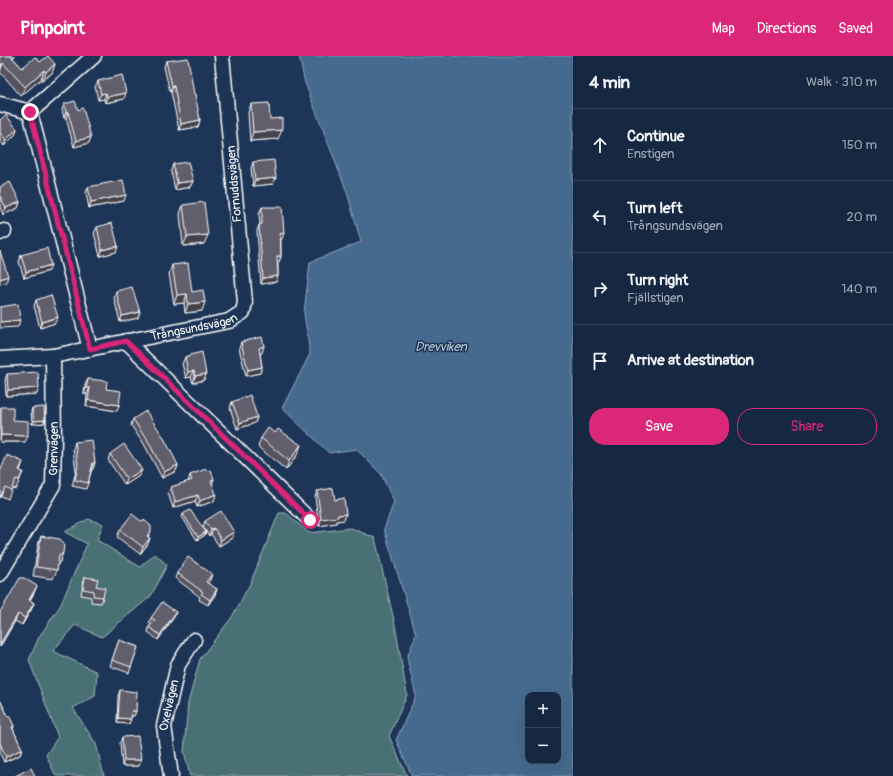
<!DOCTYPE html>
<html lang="en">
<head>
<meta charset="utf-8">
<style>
	body { margin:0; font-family:Pangolin,sans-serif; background:#1f3048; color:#f1f3f6 }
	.controls { position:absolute; right:12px; bottom:12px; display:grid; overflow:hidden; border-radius:8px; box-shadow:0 4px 16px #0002 }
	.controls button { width:36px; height:36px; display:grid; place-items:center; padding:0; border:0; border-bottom:1px solid #35445a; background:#162841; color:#f1f3f6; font:20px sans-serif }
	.stop { position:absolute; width:12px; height:12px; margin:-9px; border:3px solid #db2777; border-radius:50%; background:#fff }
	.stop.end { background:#db2777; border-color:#fff; box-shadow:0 1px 4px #0008 }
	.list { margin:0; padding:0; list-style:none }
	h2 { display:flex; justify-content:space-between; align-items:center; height:52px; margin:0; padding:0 16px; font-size:17px }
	h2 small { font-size:13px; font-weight:400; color:#9ea6b1 }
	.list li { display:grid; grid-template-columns:26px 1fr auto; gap:12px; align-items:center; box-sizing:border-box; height:72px; padding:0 16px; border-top:1px solid #35445a }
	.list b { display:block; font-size:15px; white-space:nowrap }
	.list p { margin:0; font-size:13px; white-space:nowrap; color:#9ea6b1 }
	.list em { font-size:13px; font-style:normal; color:#9ea6b1 }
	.actions { display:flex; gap:8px; padding:12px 16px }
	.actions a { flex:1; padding:9px 0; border:1px solid #db2777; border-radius:16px; text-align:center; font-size:14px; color:#db2777 }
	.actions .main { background:#db2777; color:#fff }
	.icon { flex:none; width:22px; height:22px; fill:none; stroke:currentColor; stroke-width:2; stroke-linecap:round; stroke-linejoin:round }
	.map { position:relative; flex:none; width:573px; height:720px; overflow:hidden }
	header { display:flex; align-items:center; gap:24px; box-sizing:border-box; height:56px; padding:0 20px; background:#db2777; color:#fff }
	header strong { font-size:19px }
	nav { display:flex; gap:22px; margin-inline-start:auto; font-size:14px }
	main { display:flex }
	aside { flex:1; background:#162841 }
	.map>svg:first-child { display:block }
	.green { fill:#487175; stroke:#a4b8ba }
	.water { fill:#456b8d; stroke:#8fa6bb; fill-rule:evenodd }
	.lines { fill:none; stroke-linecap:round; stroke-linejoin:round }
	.minor-casing { stroke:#fff; stroke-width:17 }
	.minor { stroke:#1d3557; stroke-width:14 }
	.wall { fill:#54525e; stroke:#fff }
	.shaded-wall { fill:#45424c; stroke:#fff }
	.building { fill:#625f6d; stroke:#fff }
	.route { stroke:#db2777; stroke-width:5 }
	.labels { text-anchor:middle; stroke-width:3; stroke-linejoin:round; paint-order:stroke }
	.street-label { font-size:12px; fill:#fff; stroke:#1d3557 }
	.water-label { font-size:13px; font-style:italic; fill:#b5c4d1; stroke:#1d3557 }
</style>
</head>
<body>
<header>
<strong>Pinpoint</strong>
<nav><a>Map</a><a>Directions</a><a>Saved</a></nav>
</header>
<main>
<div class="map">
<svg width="573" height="720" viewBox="0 0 573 720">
	<rect width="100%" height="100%" fill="#1d3557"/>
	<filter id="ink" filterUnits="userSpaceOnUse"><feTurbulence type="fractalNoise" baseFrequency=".025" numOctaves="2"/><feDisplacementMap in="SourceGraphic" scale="8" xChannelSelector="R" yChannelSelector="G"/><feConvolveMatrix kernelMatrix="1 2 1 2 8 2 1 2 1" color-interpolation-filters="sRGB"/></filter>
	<g filter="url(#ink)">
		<path class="green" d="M279,457H286L309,477L351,472L375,482L395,569L407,639L389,680L407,720H190L184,695L188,647L200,603L232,561L250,528Z
			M88,463L103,468L97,484L140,511L155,498L167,509L151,540L102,581L75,569L53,595L97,616L95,640L73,652L96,688L104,720H56L46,699L58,681L29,604L39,581L60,550L87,488L65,476Z"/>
		<path class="water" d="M299,0H573V720H412L396,684L416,640L407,602L416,578L384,473L394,446L381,418L356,393L329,397L282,352L310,298L304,257L310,206L361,186L347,136L305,27ZM528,639H558V705H528Z"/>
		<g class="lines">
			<defs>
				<g id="minor">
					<path d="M0,48L30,56L94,0"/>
					<path d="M30,56L90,293"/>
					<path d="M0,177L4,175"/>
					<path d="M126,285L310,464"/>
					<path id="s1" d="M0,303L53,300L229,265L243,256L245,246L222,0"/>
					<path id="s2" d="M0,518L53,429L54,382L53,300"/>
					<path id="s3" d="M171,720L164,670L178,609L194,584"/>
				</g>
			</defs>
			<use href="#minor" class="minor-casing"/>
			<use href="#minor" class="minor"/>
		</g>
		<path class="wall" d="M0,0H15L13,2L22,12L40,6L55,8L52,17L42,25L41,23L21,40L0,16Z
			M166,5L194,38L200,64L198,71L179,74L171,36H170L164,11Z
			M98,25L124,43L105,47L104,43L98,44L95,31Z
			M64,48L89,87L74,91L66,62H64L62,54Z
			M251,48L270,63L278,83L250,85L248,57Z
			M0,64L17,73L15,79L4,90L0,85Z
			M253,106L273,128L253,130L251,112Z
			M173,108L193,125L190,131L175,134L171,115Z
			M0,131L20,146L18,152L3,159L0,151Z
			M88,131L124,145L89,152L86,137Z
			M183,149L204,188L183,190L180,158Z
			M262,151L282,183H281V200L279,206H278V220L276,226L261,228L257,175L259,169H260L259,158Z
			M97,171L118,190L116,196L100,200L94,177Z
			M21,199L49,215L24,222L19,206Z
			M172,209L192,236L202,255L185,257L184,247L174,248L169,218Z
			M116,235L138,262L120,266L114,242Z
			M36,244L55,267L40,272L34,250Z
			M241,286L262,297H260L262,311L260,317L246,320L239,292Z
			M190,299L204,324L193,327L191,321L186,322L182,308L185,301L189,300Z
			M7,318L37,338L6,340L5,324Z
			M88,323L106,333L119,349L117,355L86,350L87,338H84L85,329Z
			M232,346L257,361L255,367L237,373L230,352Z
			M1,351L25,386H0V354Z
			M32,352L45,364L44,367L32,368L31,355Z
			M133,363L178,409L176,415L162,422L143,386H142L131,369Z
			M261,382L297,399L286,414L258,391Z
			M75,386L95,406L93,413H92L88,427L86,433L72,430L76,415L73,393Z
			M110,398L139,420L125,429L108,404Z
			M23,406L20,415L23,416L16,433L12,432L8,443L1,440L0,416Z
			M190,419L212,428L214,445L197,451L195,445L173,452L168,437L171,431L188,426Z
			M317,435L335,444L346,458L344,464L336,465V467L319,470L315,441Z
			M183,458L206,476L205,479L197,484L182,461Z
			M205,465L232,482L219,490L211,478L209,480L203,471Z
			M120,474L151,475L148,481L150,482L148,488L140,498L117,481Z
			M41,480L60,506L58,507L57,514L53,523L33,520L38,489Z
			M177,517L212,518L210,524L207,527L217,533L215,539L208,549L199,544L200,541L175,522Z
			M85,521L96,530L103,541L101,547L91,546V541L81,539L83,527Z
			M34,537L30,544L34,547L31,554L22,569L15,565L0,591V556Z
			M176,556L174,561L158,584L148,576L149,571L151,568L149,567L151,562Z
			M119,584L138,591L129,617L110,610Z
			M120,634L136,655L134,660H131L129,668L117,667L118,640Z
			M0,644L8,660L14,670L13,673L22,693L20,699L4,706L0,698Z
			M122,681L141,704L139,710H122L120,687Z"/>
		<path class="shaded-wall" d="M3,7L0,16V13Z
			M55,8L52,17L42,25L46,16Z
			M44,14L41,23L21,40L25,31Z
			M172,30H174L171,36H170Z
			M106,37L104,43L98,44L101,38Z
			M126,37L124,43L105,47L107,41Z
			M66,56H68L66,62H64Z
			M200,64L198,71L179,74L181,68Z
			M17,73L15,79L4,90L6,84Z
			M282,74L278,83L250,85L253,76Z
			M91,81L89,87L74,91L76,85Z
			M276,122L273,128L253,130L255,124Z
			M193,125L190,131L175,134L177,127Z
			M126,139L124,145L89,152L91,146Z
			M20,146L18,152L3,159L6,152Z
			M284,177L282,183L278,184L280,178Z
			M208,179L204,188L183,190L187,181Z
			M118,190L116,196L100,200L102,194Z
			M277,200H281L279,206H275Z
			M51,209L49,215L24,222L26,216Z
			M8,220L6,227L0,228V223Z
			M278,220L276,226L261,228L263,222Z
			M187,238L184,247L174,248L177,239Z
			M205,246L202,255L185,257L188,248Z
			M140,256L138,262L120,266L122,260Z
			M58,261L55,267L40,272L42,266Z
			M20,264L18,271L0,272V266Z
			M264,290L262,297L257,298L259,292Z
			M262,311L260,317L246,320L248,314Z
			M194,315L191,321L186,322L188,316Z
			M206,318L204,324L193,327L195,320Z
			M39,332L37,338L6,340L8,334Z
			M86,332H90L87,338H84Z
			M88,344L119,349L117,355L86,350Z
			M257,361L255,367L237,373L240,367Z
			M45,364L44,367L32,368L34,365Z
			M1,379L28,380L25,386H0Z
			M301,389L297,399L286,414L289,405Z
			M95,406L93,413H91L93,407Z
			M178,409L176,415L162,422L164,416Z
			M142,414L139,420L125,429L127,423Z
			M214,423L212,429L211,424Z
			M216,438L214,445L197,451L200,445Z
			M198,439L195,445L173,452L175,446Z
			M346,458L344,464L336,465V467L319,470L321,463L338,459Z
			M214,472L211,478L209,480L211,474Z
			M206,476L205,479L197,484L198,481Z
			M234,476L232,482L219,490L221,484Z
			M150,482L148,488L140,498L143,491Z
			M63,497L60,506L56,509L59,500Z
			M212,518L210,524L204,532L206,526Z
			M37,530L34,537L26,551L29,544Z
			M217,533L215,539L208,549L210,544Z
			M34,547L31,554L22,569L25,562Z
			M176,556L174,561L158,584L160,579Z
			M18,558L15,565L0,591V588Z
			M132,655H136L134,660H130Z
			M118,662L131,663L129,668L117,667Z
			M22,693L20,699L4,706L6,701Z
			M124,704H141L139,710H122Z"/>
		<path class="building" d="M0,0H11L22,12L35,1L40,6L48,0L55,8L46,16L44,14L25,31L3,7L2,9L0,7Z
			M188,2L194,38H195L200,64L181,68L174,30H172L166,5Z
			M122,19L126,37L107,41L106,37L101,38L98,25Z
			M75,45L78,54L83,52L91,81L76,85L68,56H66L64,48Z
			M269,47L270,63L282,62V74L253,76L251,48Z
			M6,59L17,73L6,84L0,77V64Z
			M274,104L276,122L255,124L253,106Z
			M188,106L193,125L177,127L173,108Z
			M123,124L126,139L91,146L88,131Z
			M10,126L20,146L6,152L0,140V131Z
			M204,146L208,179L187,181L183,149Z
			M262,151H282L284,177L280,178L281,200H277L278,220L263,222L259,169L262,168Z
			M112,167L118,190L102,194L97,171Z
			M47,192L51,209L26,216L21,199Z
			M0,195L8,220L0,223Z
			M188,207L192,236L203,234L205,246L188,248L187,238L177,239L172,209Z
			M132,231L140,256L122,260L116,235Z
			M51,239L58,261L42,266L36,244Z
			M18,248L20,264L0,266V251Z
			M262,281L264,290L259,292L262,311L248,314L241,286Z
			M202,296L206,318L195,320L194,315L188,316L185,301L190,300V299Z
			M38,316L39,332L8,334L7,318Z
			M88,323L107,325L106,333L121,335L119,349L88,344L90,332H86Z
			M250,339L257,361L240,367L232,346Z
			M1,351H13V364L28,365V380L1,379Z
			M44,351L45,364L34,365L32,352Z
			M146,355L164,382L178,409L164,416L145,379L144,380L133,363Z
			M268,372L275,377L278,373L301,389L289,405L261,382Z
			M92,384L95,406L93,407L88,427L75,424L78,409L75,386Z
			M124,388L142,414L127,423L110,398Z
			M7,399L23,406L19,414L23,416L19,424L16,423L11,434L5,431L0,442V416Z
			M206,413L207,415L211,414L214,423L211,424L216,438L200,445L198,439L175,446L171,431L192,424L190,419Z
			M333,432L335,444L344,442L346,458L338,459V461L321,463L317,435Z
			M190,454L206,476L198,481L183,458Z
			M221,455L234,476L221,484L214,472L211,474L205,465Z
			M132,458L141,465L144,464L151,470V475L147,480L150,482L143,491L120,474Z
			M41,480L60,483L64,488L63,497L59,500L57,514L36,511Z
			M188,501L212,518L206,526L217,533L210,544L201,538L203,536L177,517Z
			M85,521L98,523L96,530L105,532L103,541L93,540L94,535L83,533Z
			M20,522H24L37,530L29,544L34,547L25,562L18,558L0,588V556Z
			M162,546L176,556L160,579L149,571L155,564L151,562Z
			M119,584L138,591L131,611L112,604Z
			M120,634L137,636L136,655H132L131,663L118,662Z
			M0,644L8,660L9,659L14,670L12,671L22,693L6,701L0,687Z
			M138,680L141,704H124L122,681Z
			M31,712L35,720H15Z"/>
	</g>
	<g class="lines" filter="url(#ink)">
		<path class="route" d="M30,56L90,293L126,285L310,464"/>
	</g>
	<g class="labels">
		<g class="street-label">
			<text transform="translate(234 128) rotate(-95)" y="4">Fornuddsvägen</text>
			<text dy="4" stroke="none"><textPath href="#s1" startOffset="197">Trångsundsvägen</textPath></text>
			<text dy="4" stroke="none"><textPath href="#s2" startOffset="140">Grenvägen</textPath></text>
			<text dy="4" stroke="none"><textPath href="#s3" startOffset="72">Oxelvägen</textPath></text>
		</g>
		<g class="water-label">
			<text x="441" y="295">Drevviken</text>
		</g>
	</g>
</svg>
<div class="controls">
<button>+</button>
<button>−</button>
</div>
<div class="stop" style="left:310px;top:464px"></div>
<div class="stop end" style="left:30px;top:56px"></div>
</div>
<aside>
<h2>4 min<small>Walk · 310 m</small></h2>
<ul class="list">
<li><svg class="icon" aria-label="ahead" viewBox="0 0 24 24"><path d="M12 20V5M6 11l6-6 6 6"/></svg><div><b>Continue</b><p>Enstigen</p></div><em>150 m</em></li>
<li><svg class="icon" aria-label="left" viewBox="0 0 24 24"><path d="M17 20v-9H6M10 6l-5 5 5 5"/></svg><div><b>Turn left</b><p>Trångsundsvägen</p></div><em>20 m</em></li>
<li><svg class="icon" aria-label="right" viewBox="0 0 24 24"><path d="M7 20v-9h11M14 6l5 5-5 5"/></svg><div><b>Turn right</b><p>Fjällstigen</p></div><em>140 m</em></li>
<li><svg class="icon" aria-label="arrive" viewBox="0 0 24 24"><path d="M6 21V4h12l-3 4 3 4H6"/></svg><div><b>Arrive at destination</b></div></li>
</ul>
<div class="actions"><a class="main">Save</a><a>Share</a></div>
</aside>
</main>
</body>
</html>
